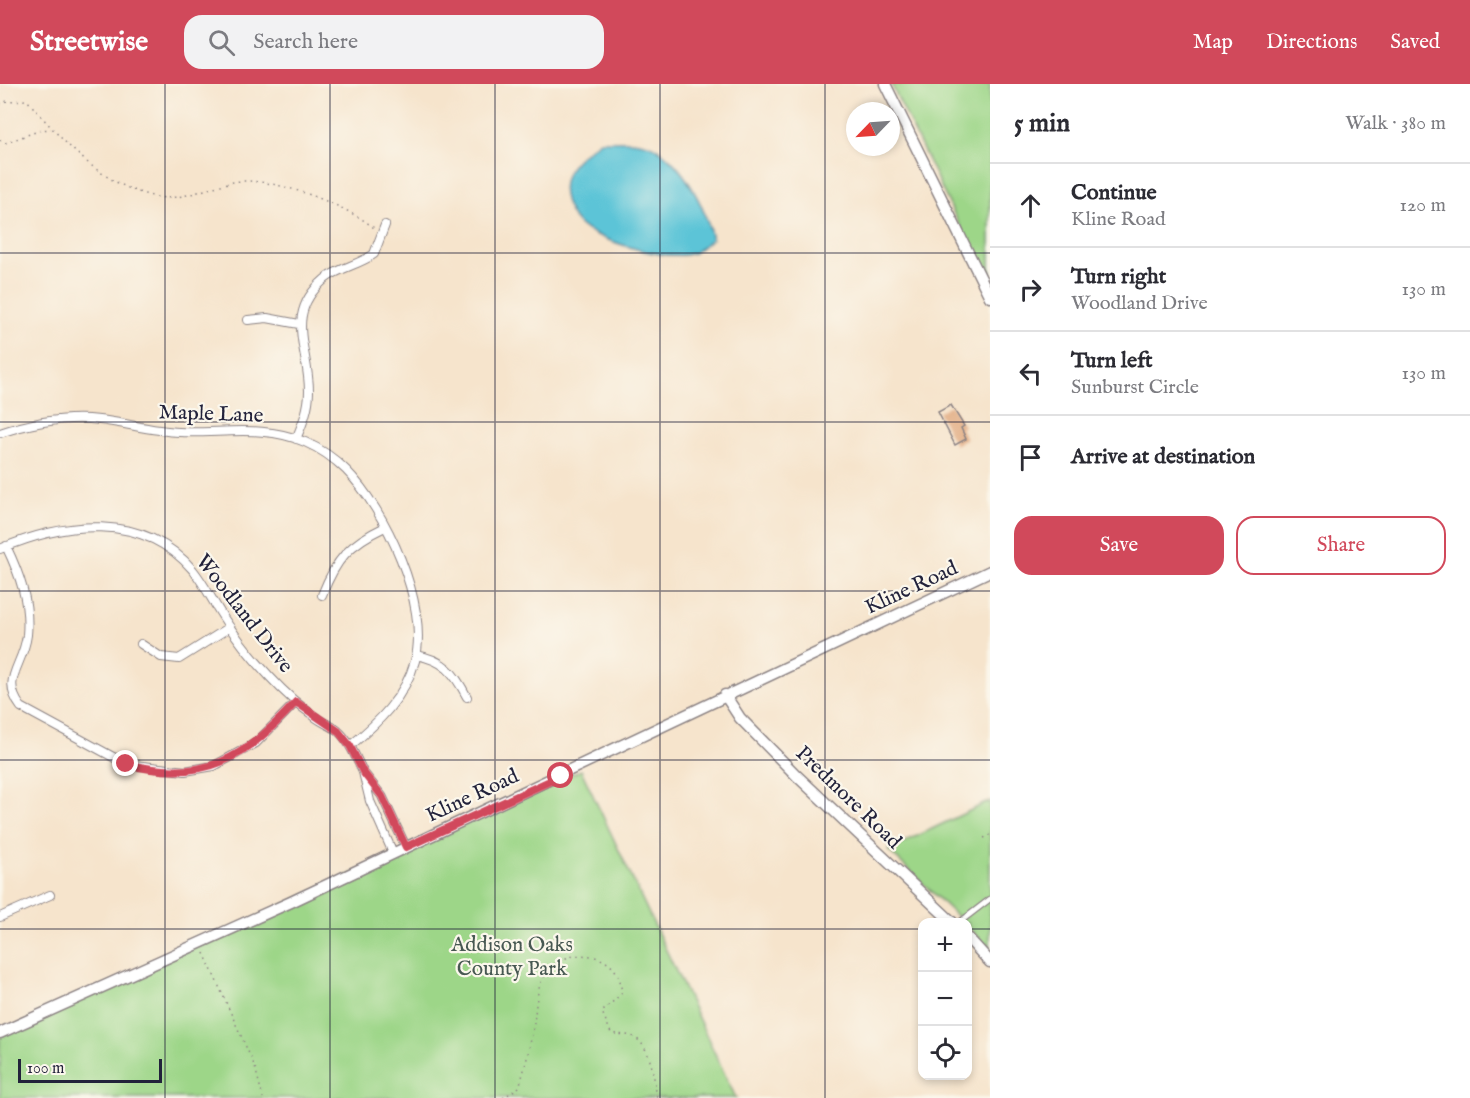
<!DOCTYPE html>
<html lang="en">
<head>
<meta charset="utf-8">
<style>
	body { margin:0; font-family:"IM FELL English",serif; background:#f2f2f3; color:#2b2b33 }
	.controls { position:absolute; right:18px; bottom:18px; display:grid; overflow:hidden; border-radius:12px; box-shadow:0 3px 9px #0003 }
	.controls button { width:54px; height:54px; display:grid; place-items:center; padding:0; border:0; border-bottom:2px solid #e1e1e2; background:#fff; color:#2b2b33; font:30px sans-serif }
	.compass { position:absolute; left:846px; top:18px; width:54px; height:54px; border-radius:50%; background:#fff; box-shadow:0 3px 9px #0003; rotate:245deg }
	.scale { position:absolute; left:18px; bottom:15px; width:144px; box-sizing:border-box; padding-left:6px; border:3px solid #22223b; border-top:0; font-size:16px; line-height:21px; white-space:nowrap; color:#22223b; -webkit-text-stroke:4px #fbf7ec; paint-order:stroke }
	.stop { position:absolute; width:18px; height:18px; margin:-14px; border:4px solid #d1495b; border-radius:50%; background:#fff }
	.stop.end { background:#d1495b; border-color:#fff; box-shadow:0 2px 6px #0008 }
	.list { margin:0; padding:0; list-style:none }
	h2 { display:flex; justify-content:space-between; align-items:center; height:78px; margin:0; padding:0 24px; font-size:26px }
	h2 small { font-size:20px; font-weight:400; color:#7c7c81 }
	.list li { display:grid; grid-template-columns:39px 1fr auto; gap:18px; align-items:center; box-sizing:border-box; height:84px; padding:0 24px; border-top:2px solid #e1e1e2 }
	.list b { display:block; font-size:22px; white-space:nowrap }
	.list p { margin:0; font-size:20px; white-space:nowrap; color:#7c7c81 }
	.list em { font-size:20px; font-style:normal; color:#7c7c81 }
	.actions { display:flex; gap:12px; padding:18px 24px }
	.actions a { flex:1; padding:14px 0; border:2px solid #d1495b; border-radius:18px; text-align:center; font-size:21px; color:#d1495b }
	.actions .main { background:#d1495b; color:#fff }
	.icon { flex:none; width:33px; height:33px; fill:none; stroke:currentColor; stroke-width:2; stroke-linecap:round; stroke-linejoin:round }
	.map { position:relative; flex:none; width:990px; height:1014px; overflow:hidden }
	header { display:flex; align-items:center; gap:36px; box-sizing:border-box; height:84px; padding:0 30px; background:#d1495b; color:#fff }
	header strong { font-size:28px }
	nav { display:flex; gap:33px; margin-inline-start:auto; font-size:21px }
	.search { width:420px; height:54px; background:#f2f2f3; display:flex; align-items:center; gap:15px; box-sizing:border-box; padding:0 21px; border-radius:18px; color:#7c7c81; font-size:22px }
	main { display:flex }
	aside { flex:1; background:#fff }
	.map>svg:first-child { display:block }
	.green { fill:#9dd688; stroke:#607c62; stroke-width:1.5 }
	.water { fill:#5bc4d7; stroke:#3e7389; stroke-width:1.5 }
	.building { fill:#e3b189 }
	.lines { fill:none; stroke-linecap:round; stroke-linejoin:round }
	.service-casing { stroke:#8c8384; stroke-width:7 }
	.minor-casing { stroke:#8c8384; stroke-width:10 }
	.tertiary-casing { stroke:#8c8384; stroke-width:13 }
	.path { stroke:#8c8384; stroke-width:1.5; stroke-dasharray:1.5 4.5; stroke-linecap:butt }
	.service { stroke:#fff; stroke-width:4.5 }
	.minor { stroke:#fff; stroke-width:8 }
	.tertiary { stroke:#fff; stroke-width:10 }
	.route { stroke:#d1495b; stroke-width:8 }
	.grid { fill:none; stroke:#22223b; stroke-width:1.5; stroke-opacity:0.55 }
	.labels { text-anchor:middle; stroke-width:4.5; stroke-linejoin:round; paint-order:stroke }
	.street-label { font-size:21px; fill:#22223b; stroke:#fbf7ec }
	.park-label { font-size:21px; fill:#475852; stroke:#fbf7ec }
</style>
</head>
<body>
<header>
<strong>Streetwise</strong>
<div class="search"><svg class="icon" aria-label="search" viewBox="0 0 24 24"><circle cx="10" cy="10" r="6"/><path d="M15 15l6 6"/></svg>Search here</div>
<nav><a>Map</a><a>Directions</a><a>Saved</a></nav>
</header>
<main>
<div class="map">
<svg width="990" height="1014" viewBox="0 0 990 1014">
	<rect width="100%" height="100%" fill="#fbf7ec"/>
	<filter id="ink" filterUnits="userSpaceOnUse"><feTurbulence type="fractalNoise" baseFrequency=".0167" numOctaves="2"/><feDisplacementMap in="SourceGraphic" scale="12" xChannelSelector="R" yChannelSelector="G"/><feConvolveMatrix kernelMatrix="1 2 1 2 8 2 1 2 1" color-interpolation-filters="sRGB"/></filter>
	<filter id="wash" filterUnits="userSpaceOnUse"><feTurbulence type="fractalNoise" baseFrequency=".008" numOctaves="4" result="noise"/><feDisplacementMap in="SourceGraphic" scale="24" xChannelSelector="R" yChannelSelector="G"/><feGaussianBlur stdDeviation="1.35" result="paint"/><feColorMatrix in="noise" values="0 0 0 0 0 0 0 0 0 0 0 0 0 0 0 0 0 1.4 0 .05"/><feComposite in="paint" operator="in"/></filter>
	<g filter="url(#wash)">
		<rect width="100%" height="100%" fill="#f6e4cc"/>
		<path class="green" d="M891,0H990V204Z
			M581,686L736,1014H0V950Z
			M990,717V865L968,843V838H963L888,766Z"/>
		<path class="water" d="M600,57C618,57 640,54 656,64C685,83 705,122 712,155C706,159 699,167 693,169C666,178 606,158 582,143C570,134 561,113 564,98C567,80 587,67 600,57Z"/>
		<g id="blocks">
			<path class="building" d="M951,321L964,342L961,344L966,355L955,361L938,328Z"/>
		</g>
	</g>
	<g filter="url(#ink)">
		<use href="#blocks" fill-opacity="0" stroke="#8c8384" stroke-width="1.5"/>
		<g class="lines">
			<defs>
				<path id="service" d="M960,838L990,815"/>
				<path id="minor" d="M248,236L267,234L299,240
					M0,349C31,339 67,332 99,336C126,339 152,347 179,348C221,350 265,340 305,358C321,365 334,374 346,386C385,425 430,521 415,577C405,613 378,639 350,662
					M296,355C303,339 309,324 309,307C309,263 283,231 325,195C338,184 359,181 374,170L385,141
					M6,462C20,491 30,519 27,551C23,583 0,595 21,623L126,680L185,687L214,682L256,659L296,618
					M0,465C63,438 143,427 193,486C205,501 214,520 225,536C237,555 254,576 270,593C283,607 298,621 314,632C321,638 330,641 337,646C350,657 356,674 363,688
					M322,511C336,475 349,460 385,443
					M141,560L161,573L179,575L230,543
					M416,571C444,576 454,588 467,613
					M393,769L370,717L363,688L382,712L406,763
					M0,833L50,811"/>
				<path id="tertiary" d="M885,0L990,213
					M725,611L740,634L796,691L952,838
					M968,854L990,878
					M0,949L291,818L990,487"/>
			</defs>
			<use href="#service" class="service-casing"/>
			<use href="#minor" class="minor-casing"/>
			<use href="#tertiary" class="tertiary-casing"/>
			<path class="path" d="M0,20L7,17L27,16C62,56 98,99 152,112C179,119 207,103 233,98C269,91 347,121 374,144
				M0,56L5,59L41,46L51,45
				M984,754L990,751
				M204,869L255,983L263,1014
				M503,1014L519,1003C526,982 530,961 534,939C536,924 536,908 543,894C561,858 625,866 621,910L602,928L611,949C617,951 628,950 634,953C652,963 654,996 657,1014"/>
			<use href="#service" class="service"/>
			<use href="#minor" class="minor"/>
			<use href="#tertiary" class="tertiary"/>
		</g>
	</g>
	<g class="lines" filter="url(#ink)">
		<path class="route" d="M126,680C205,700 244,675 296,618L338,647L350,662L363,688L382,712L406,763L561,692"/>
	</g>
	<path class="grid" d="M165,0V1014M330,0V1014M495,0V1014M660,0V1014M825,0V1014M0,169H990M0,338H990M0,507H990M0,676H990M0,845H922M968,845H990"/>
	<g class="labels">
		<g class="street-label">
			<text transform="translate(211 329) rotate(2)" y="7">Maple Lane</text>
			<text transform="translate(911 503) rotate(-25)" y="7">Kline Road</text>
			<text transform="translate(245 529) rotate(52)" y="7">Woodland Drive</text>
			<text transform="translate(472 711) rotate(-25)" y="7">Kline Road</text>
			<text transform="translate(849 713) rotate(44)" y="7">Predmore Road</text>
		</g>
		<g class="park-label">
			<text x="512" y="867">Addison Oaks<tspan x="512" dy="24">County Park</tspan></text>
		</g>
	</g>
</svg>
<div class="controls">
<button>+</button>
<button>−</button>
<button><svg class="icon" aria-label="locate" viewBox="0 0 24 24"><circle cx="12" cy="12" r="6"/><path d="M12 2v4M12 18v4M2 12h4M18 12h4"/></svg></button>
</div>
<svg class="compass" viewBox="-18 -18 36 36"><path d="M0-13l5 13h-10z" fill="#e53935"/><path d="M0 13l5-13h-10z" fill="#7c7c81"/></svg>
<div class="scale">100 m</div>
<div class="stop" style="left:561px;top:692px"></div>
<div class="stop end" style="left:126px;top:680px"></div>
</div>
<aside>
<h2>5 min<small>Walk · 380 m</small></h2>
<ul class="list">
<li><svg class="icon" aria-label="ahead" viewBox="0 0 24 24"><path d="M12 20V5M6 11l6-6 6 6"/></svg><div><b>Continue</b><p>Kline Road</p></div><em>120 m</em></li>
<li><svg class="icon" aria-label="right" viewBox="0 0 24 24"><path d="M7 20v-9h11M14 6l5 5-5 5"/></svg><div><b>Turn right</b><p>Woodland Drive</p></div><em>130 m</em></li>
<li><svg class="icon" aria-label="left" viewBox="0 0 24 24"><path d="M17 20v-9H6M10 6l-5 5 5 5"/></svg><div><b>Turn left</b><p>Sunburst Circle</p></div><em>130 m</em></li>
<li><svg class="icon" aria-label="arrive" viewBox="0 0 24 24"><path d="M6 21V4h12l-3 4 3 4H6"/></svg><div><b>Arrive at destination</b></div></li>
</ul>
<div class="actions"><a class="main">Save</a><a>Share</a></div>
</aside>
</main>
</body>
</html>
